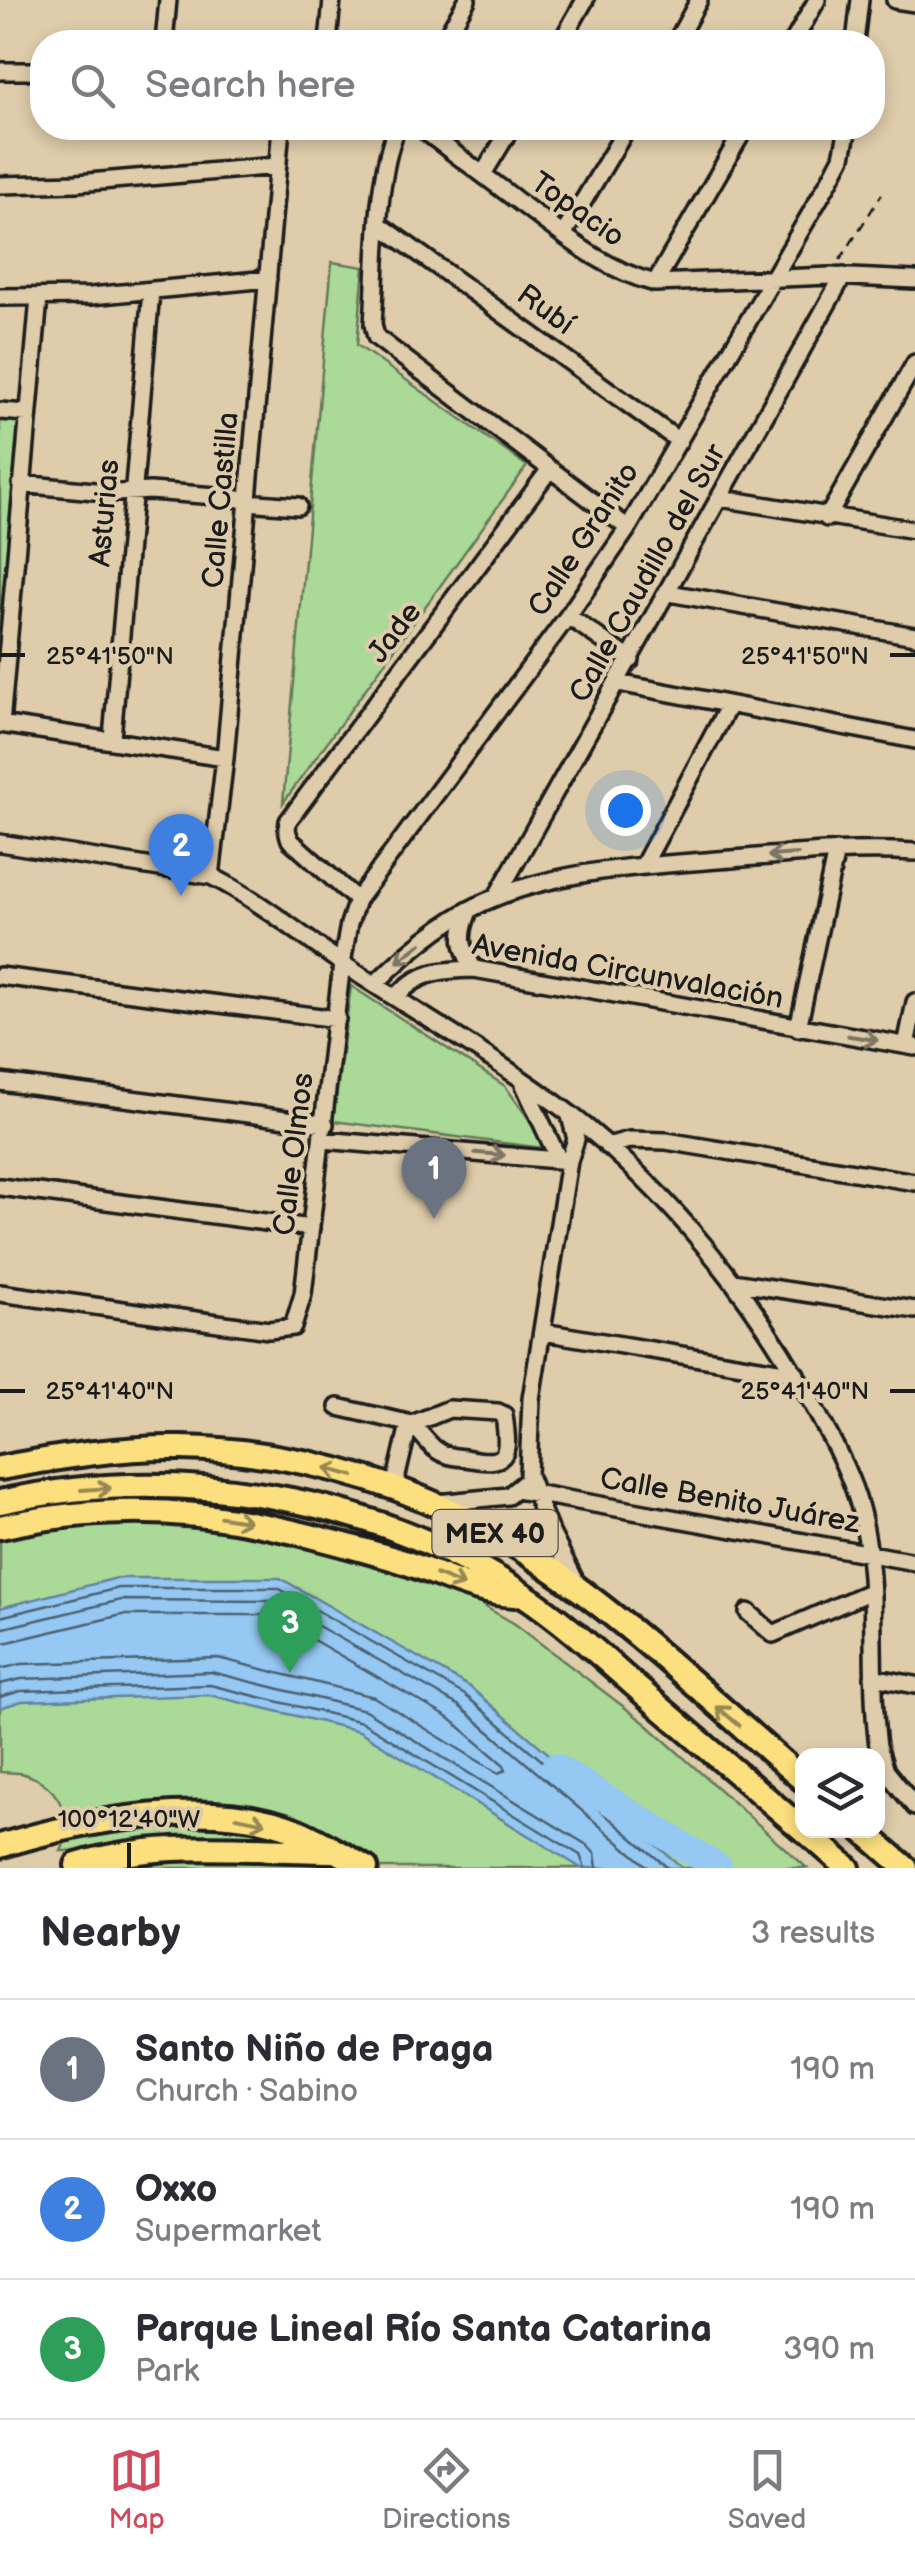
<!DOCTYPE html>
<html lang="en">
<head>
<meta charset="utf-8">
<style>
	body { margin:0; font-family:"Balsamiq Sans",sans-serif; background:#f7f7f7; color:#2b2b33 }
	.controls { position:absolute; right:30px; bottom:30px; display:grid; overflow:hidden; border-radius:20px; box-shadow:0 5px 15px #0003 }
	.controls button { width:90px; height:90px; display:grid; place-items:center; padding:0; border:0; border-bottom:2px solid #e1e1e2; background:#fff; color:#2b2b33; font:50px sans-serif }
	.you { position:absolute; left:625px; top:810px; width:35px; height:35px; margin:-25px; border:8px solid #fff; border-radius:50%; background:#1a73e8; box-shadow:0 0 0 15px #1a73e833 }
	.badge { display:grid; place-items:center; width:65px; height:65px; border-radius:50%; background:#d1495b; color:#fff; font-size:32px; font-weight:700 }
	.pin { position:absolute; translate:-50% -82px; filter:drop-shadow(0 2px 5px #0008) }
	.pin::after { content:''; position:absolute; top:52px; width:35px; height:30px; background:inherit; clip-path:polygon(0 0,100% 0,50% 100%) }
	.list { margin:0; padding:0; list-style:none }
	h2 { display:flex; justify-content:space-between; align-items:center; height:130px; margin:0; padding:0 40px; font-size:42px }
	h2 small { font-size:32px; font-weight:400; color:#7c7c81 }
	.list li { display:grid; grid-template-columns:65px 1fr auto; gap:30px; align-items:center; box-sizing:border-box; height:140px; padding:0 40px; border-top:2px solid #e1e1e2 }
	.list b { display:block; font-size:38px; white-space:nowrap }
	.list p { margin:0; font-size:32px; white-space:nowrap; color:#7c7c81 }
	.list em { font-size:32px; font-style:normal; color:#7c7c81 }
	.icon { flex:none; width:55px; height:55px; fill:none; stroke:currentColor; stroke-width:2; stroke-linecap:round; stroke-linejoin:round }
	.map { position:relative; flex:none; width:915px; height:1868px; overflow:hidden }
	.search { position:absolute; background:#fff; box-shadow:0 5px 15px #0003; left:30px; right:30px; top:30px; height:110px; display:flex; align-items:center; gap:25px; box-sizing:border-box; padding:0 35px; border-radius:40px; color:#7c7c81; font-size:38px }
	.sheet { height:550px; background:#fff }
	nav { display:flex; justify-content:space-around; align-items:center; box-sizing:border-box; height:140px; border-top:2px solid #e1e1e2; background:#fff; font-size:28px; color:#7c7c81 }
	nav a { display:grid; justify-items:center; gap:5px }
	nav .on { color:#d1495b }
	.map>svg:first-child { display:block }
	.green { fill:#abd998; stroke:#647a5a; stroke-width:2.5 }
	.water { fill:#95c8f2; stroke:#65839c; stroke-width:2.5 }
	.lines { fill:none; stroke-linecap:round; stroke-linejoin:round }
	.shore { stroke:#4c6172; stroke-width:2.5 }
	.river { stroke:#95c8f2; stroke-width:28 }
	.minor-casing { stroke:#1c1c1c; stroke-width:22 }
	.highway-casing { stroke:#1c1c1c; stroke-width:30 }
	.path { stroke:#1c1c1c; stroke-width:2.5; stroke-dasharray:10 8; stroke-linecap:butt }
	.minor { stroke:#deccaa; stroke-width:15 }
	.highway { stroke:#fce080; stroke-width:22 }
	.oneway { stroke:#7d7463 }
	.oneway2 { stroke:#978853 }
	.ticks { fill:none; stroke:#1c1c1c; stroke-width:4 }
	.labels { text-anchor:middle; stroke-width:8; stroke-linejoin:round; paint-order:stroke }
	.shield { fill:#deccaa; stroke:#565147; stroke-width:2.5 }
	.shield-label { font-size:28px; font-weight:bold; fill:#1c1c1c }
	.street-label { font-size:30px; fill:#1c1c1c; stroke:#deccaa }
	.ticks-label { font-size:25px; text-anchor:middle; fill:#1c1c1c; stroke:#deccaa; stroke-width:8; stroke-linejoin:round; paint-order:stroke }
</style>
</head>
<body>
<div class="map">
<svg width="915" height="1868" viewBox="0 0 915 1868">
	<rect width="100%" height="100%" fill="#deccaa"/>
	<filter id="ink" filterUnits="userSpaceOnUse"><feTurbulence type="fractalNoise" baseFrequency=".01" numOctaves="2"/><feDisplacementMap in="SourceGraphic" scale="20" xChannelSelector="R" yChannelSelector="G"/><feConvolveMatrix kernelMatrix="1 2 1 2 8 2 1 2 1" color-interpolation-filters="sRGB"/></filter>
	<g filter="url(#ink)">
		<path class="green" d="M332,262L364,267L357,345L527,466L283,803Z
			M0,419L18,421L0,632Z
			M351,986L505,1086L531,1122L543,1148L333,1121Z
			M114,1521H239L414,1571L475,1601L515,1624L645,1723L807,1868H112L86,1851H61C76,1820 58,1783 24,1774C17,1772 8,1773 0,1772V1539L34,1530Z"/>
		<path class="water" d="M117,1578H280L470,1687L683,1868H581L359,1731L209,1695L22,1701L0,1708V1608Z"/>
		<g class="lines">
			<path class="shore" d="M0,1617L119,1588H278L465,1695L668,1868
				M0,1629L121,1600L274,1601L458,1705L649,1868
				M0,1644L122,1615H270L449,1718L504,1765L506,1770L498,1773L374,1697L218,1658L21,1664L0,1669
				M0,1684L21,1679L211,1672L365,1710L587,1845L595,1854L597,1868
				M0,1697L21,1691L210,1685L362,1722L580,1855L585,1868"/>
			<path class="river" d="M555,1767L719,1868"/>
			<defs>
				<path id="minor" d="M895,0L915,3
					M164,42L168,0
					M328,42L332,0
					M443,42L467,0
					M561,42L585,0
					M676,42L699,0
					M793,42L817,0
					M855,42L860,0
					M0,71H42
					M397,128C375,179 377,267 373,324L376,337L628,528
					M421,128C452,152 484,175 515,199C560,232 601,269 655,283L830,276L915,280
					M483,174L511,128
					M0,185L77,183L277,166
					M380,225L679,441
					M563,235L627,128
					M655,283L745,128
					M0,297L91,296L268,279
					M0,411L27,413
					M21,484L116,493L150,491L229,497L258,503L298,506
					M720,498L915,530
					M827,518L915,363
					M669,593L915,636
					M568,616L631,660
					M618,683L915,740
					M0,724L225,758
					M1,724L39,298
					M112,738L151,291
					M0,843L211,876C259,900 299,934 343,964C418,1014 498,1059 570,1114C670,1192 754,1298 815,1409C831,1438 847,1467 857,1498C882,1575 867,1666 878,1746L886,1771L915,1807
					M643,866L728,707
					M211,876L225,758L281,128
					M497,896L843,276
					M357,900L290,840L287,830L288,821L550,469
					M469,911C459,935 460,947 474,969
					M0,976L337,1019
					M375,984C409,950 453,913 499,896C573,868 654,865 732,859C793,854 854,848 915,852
					M396,997C419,971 441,970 474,969L915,1047
					M798,1028L836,851
					M906,1045L915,1002
					M0,1082L325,1124
					M524,1085L559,1160
					M570,1116L576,1139L569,1161L531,1399L528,1475L548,1527L576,1582
					M323,1140L569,1161
					M607,1146L629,1140L666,1141L915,1182
					M0,1187L311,1228
					M733,1282L915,1310
					M0,1293L269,1330L293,1327L303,1294L342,963L349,924L357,900L568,616L628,528L830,180L842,157L848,128
					M543,1332L796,1374
					M338,1407L412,1424L407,1433L394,1488
					M449,1409L498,1412L504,1415C510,1458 508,1466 465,1458C455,1457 443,1456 434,1448C426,1441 420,1432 412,1424Z
					M517,1490L915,1562
					M437,1503L508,1496L524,1483
					M748,1612L773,1634L869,1592
					M873,1677L915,1685"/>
				<path id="highway" d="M0,1468C60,1457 120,1447 181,1448C305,1450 436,1491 539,1561C632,1623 717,1706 802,1779
					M0,1502C175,1463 374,1495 524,1595C566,1623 603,1658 641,1691C695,1737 749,1783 802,1829
					M0,1527C146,1495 250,1517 391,1558C434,1570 469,1593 515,1595
					M804,1830L848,1868
					M862,1830L906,1868
					M0,1846C83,1820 215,1796 298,1831C321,1841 344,1855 366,1868
					M77,1865C160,1839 246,1851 332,1851"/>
			</defs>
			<use href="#minor" class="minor-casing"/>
			<use href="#highway" class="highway-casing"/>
			<path class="path" d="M840,260L882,194"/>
			<use href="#minor" class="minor"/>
			<use href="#highway" class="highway"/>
		</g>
		<defs><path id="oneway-shaft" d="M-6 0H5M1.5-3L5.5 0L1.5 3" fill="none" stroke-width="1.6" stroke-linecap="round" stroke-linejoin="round" transform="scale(2.5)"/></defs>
		<g class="oneway">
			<use href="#oneway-shaft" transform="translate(783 855) rotate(176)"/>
			<use href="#oneway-shaft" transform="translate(409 953) rotate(142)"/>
			<use href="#oneway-shaft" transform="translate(863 1038) rotate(9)"/>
			<use href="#oneway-shaft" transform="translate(490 1154) rotate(5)"/>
		</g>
		<g class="oneway2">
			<use href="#oneway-shaft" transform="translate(339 1472) rotate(-165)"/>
			<use href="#oneway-shaft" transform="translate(96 1489) rotate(-4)"/>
			<use href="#oneway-shaft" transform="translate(235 1519) rotate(9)"/>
			<use href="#oneway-shaft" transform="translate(450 1580) rotate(22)"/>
			<use href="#oneway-shaft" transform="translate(728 1716) rotate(-140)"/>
			<use href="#oneway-shaft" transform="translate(251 1820) rotate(12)"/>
		</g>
	</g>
	<path class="ticks" d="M0,655H25M890,655H915M0,1391H25M890,1391H915M129,1843V1868"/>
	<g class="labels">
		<rect class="shield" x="432.5" y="1510" width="125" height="46" rx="8"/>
		<g class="shield-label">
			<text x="495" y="1543">MEX 40</text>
		</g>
		<g class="street-label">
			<text transform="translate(578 209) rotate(35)" y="10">Topacio</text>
			<text transform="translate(546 309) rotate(36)" y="10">Rubí</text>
			<text transform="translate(220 500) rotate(-85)" y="10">Calle Castilla</text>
			<text transform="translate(104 513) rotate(-85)" y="10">Asturias</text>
			<text transform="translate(583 539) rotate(-57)" y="10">Calle Granito</text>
			<text transform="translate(647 573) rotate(-61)" y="10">Calle Caudillo del Sur</text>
			<text transform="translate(394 632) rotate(-53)" y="10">Jade</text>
			<text transform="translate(628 971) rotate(10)" y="10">Avenida Circunvalación</text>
			<text transform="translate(293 1154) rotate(-83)" y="10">Calle Olmos</text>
			<text transform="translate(730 1500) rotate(10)" y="10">Calle Benito Juárez</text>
		</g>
	</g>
	<g class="ticks-label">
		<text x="110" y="664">25°41'50"N</text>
		<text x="805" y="664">25°41'50"N</text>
		<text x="110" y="1399">25°41'40"N</text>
		<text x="805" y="1399">25°41'40"N</text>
		<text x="129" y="1827">100°12'40"W</text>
	</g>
</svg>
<div class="controls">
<button><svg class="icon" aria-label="layers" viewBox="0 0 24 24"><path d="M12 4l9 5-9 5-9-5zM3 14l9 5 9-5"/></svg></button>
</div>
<div class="you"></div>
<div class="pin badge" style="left:434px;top:1219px;background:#6b7280">1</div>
<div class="pin badge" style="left:181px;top:896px;background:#3f7fe0">2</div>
<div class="pin badge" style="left:290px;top:1673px;background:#2e9e5b">3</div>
<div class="search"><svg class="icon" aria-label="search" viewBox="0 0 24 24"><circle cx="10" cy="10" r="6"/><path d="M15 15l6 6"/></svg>Search here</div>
</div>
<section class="sheet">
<h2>Nearby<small>3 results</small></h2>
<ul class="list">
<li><span class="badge" style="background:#6b7280">1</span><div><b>Santo Niño de Praga</b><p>Church · Sabino</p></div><em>190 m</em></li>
<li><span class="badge" style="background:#3f7fe0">2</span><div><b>Oxxo</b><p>Supermarket</p></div><em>190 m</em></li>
<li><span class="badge" style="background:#2e9e5b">3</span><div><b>Parque Lineal Río Santa Catarina</b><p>Park</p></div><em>390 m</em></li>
</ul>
</section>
<nav>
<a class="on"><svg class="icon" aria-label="map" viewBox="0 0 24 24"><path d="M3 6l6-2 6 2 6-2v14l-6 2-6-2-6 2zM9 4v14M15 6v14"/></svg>Map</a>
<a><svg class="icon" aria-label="directions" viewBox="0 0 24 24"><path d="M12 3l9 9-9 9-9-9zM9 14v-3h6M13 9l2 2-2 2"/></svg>Directions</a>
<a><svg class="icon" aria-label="saved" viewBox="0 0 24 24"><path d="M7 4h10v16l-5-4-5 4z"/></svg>Saved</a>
</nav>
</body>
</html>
